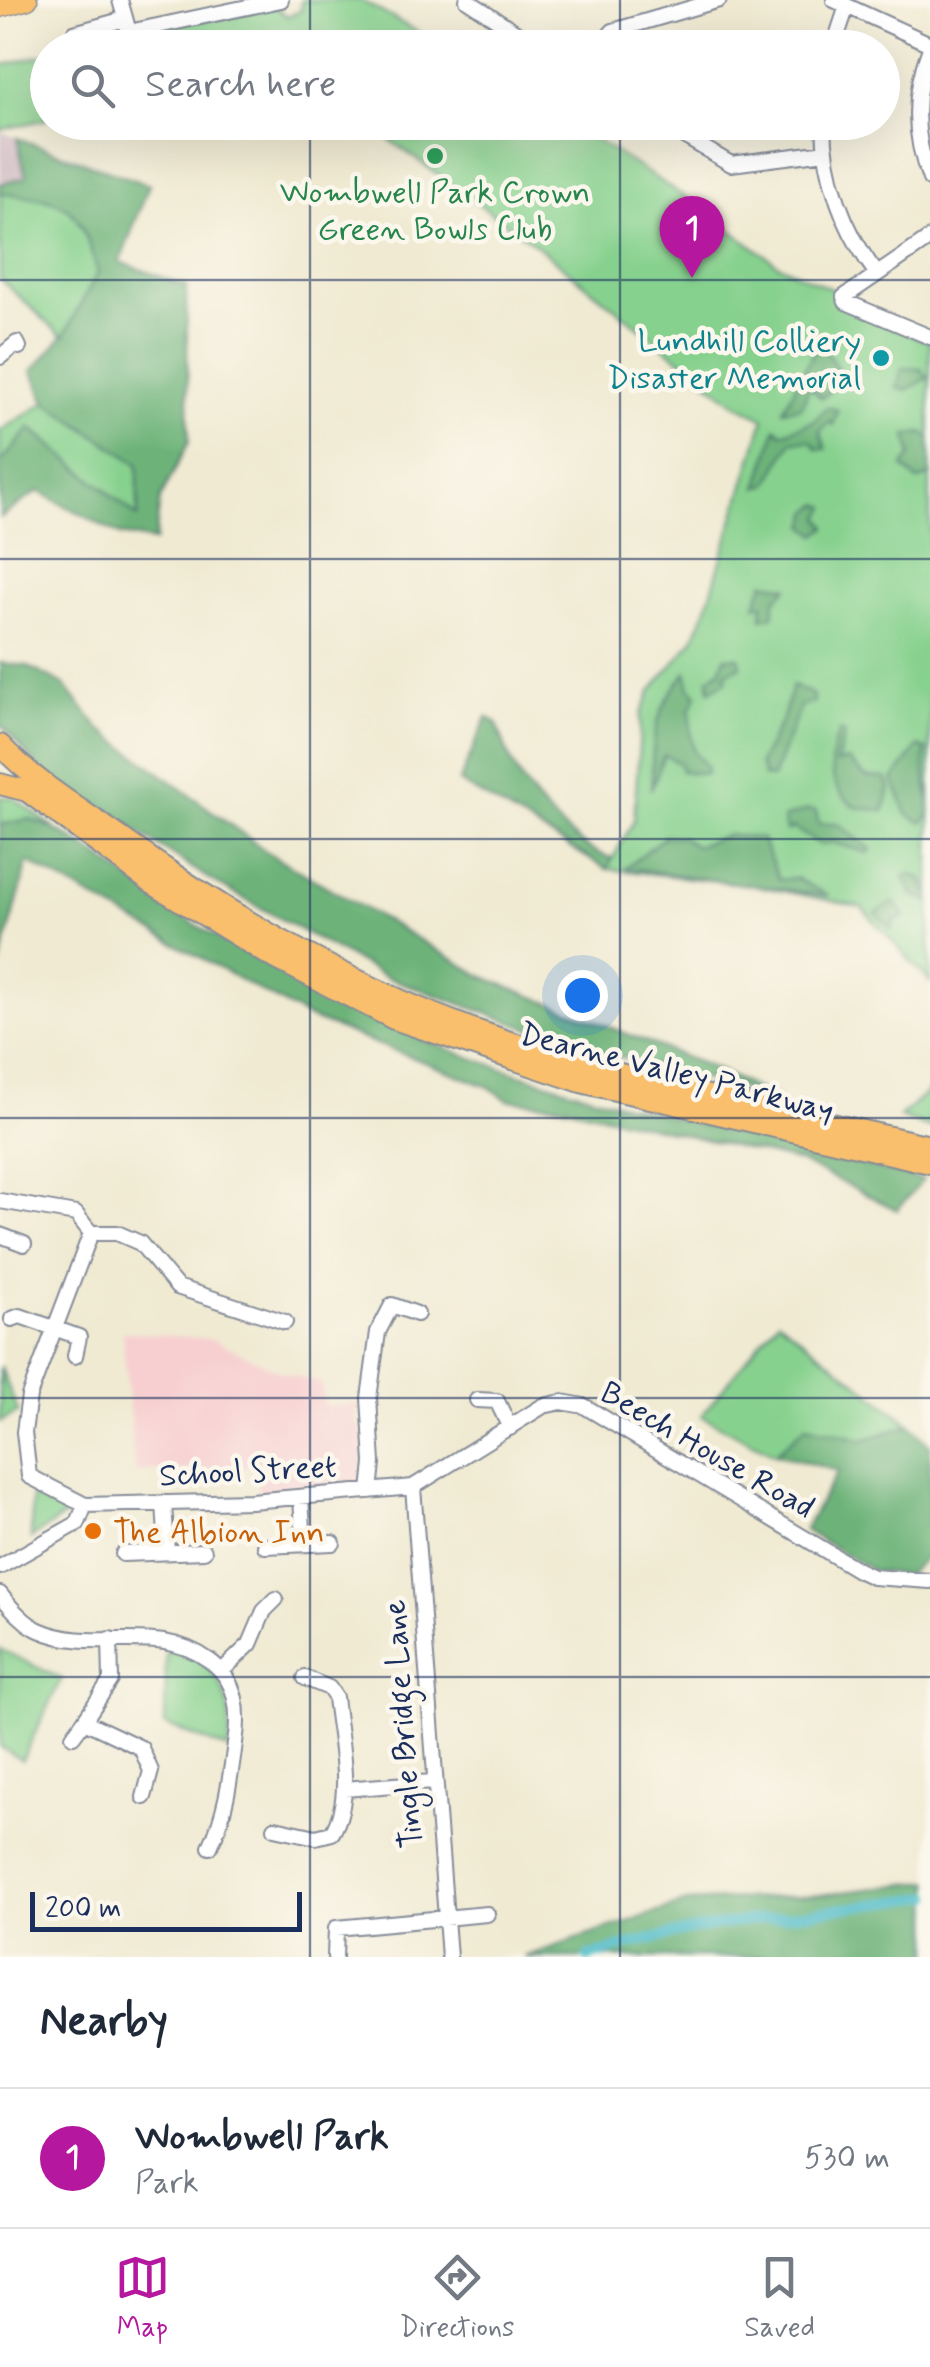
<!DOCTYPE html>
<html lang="en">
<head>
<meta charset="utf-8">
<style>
	body { margin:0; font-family:Mynerve,sans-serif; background:#f2f2f3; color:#1f2937 }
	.scale { position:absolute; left:30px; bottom:25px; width:272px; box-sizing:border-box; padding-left:10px; border:5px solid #1b2f5e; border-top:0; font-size:28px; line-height:35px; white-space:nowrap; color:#1b2f5e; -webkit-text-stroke:8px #fbf7ec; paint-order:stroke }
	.you { position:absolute; left:582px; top:995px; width:35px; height:35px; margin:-25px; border:8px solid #fff; border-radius:50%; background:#1a73e8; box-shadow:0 0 0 15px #1a73e833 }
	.badge { display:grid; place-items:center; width:65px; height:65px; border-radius:50%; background:#b5179e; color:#fff; font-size:32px; font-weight:700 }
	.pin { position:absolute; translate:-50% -82px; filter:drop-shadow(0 2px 5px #0008) }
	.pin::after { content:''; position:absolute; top:52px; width:35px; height:30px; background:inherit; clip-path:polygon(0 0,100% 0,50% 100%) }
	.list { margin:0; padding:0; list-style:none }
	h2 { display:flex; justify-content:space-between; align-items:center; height:130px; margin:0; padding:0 40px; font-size:42px }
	h2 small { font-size:32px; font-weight:400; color:#747a83 }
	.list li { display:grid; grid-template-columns:65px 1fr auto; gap:30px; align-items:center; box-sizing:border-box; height:140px; padding:0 40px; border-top:2px solid #e0e1e3 }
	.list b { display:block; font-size:38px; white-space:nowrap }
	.list p { margin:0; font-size:32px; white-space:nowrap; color:#747a83 }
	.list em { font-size:32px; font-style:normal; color:#747a83 }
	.icon { flex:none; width:55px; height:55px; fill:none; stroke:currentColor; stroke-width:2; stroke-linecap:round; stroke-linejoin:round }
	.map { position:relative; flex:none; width:930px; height:1957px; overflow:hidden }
	.search { position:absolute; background:#fff; box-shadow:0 10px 40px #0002; left:30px; right:30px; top:30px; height:110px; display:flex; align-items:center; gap:25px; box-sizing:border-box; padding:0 35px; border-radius:55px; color:#747a83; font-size:38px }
	.sheet { height:270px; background:#fff }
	nav { display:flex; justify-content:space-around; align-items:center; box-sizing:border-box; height:140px; border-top:2px solid #e0e1e3; background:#fff; font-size:28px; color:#747a83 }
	nav a { display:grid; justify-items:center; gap:5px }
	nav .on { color:#b5179e }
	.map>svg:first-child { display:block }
	.built { fill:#f7cfd0 }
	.industrial { fill:#d2bdc5 }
	.green { fill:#87d18e; stroke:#518076; stroke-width:2.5 }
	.forest { fill:#6db379; stroke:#44716c; stroke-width:2.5 }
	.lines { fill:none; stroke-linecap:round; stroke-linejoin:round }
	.canal { stroke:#4fbcc9; stroke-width:10 }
	.minor-casing { stroke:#868c98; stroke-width:18 }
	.major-casing { stroke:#868c98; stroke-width:21 }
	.highway-casing { stroke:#868c98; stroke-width:24 }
	.minor { stroke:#fff; stroke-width:14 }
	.major { stroke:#f9bf6d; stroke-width:18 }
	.highway { stroke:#f9bf6d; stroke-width:20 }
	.grid { fill:none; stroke:#1b2f5e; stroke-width:2.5; stroke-opacity:0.55 }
	.leisure-dot { fill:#2e9e5b; stroke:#fbf7ec; stroke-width:4 }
	.culture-dot { fill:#0f9aa8; stroke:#fbf7ec; stroke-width:4 }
	.food-dot { fill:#e8710a; stroke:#fbf7ec; stroke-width:4 }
	.labels { text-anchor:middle; stroke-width:9; stroke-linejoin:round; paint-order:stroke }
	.leisure-label { font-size:32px; fill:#27864d; stroke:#fbf7ec }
	.culture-label { font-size:32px; fill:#0d838f; stroke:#fbf7ec; text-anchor:end }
	.street-label { font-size:32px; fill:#1b2f5e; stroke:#fbf7ec }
	.food-label { font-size:32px; fill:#c56008; stroke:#fbf7ec; text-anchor:start }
</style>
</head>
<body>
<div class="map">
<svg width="930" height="1957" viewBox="0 0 930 1957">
	<rect width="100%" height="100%" fill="#fbf7ec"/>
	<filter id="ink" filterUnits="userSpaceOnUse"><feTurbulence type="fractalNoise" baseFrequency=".01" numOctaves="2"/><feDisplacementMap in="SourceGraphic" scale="20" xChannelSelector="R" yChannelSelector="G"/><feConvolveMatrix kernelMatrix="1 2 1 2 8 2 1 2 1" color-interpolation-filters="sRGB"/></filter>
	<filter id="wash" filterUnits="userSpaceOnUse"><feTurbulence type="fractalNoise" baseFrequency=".0048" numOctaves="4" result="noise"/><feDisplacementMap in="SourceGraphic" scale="40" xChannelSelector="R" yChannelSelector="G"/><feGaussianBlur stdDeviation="2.25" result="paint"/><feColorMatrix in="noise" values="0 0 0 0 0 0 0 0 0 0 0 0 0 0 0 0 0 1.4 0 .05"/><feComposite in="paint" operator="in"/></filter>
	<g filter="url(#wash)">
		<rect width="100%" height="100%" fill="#f0ead2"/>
		<path class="built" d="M122,1332L212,1339L283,1373L321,1383L325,1406L362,1404L356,1414L357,1425L363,1430L366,1461L361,1477L355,1482L258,1492L255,1466L135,1472Z"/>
		<path class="industrial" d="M0,131L17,138L26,177L0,184Z"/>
		<path class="green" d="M301,0H360L445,47L70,48L149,27L276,7L287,16L301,11Z
			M47,54V119L0,130V66Z
			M366,123H569L684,196L779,265L842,294L837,304L930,342V982L861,907L753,885L607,869L634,820L641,715L651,691L693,640L706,610L764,419L733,402L532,242Z
			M0,193C74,200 75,203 98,272L63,337L0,279Z
			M46,402L138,464V518L31,428L0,464V431Z
			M0,797H12L54,827L29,819L0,825Z
			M930,1090V1128L900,1117Z
			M778,1320L911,1425L864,1440L806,1426L775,1454L701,1416Z
			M0,1366L18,1412L0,1422Z
			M32,1491L69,1513L31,1538Z
			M0,1649L61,1679L22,1760L0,1747Z
			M166,1651C222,1655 234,1702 229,1750L165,1725Z"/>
		<path class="forest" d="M17,138L149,185L120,262L186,286L189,442L160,499L155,541L120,535L38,491L0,518V464L30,428L138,517V464L46,402L32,371L65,334L98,272C76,203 73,200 0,193V184L26,177Z
			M819,341L838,369L830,374L832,389L822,398L809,387L802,407L783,410Z
			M902,368L921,369L928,378L906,390L897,388Z
			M827,407L838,410L833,425L829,422L820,431L826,449H817L811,441H792L768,484L758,488L776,428L782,433L814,421Z
			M923,433L930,438V476L918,481L903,467L911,455L907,435Z
			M819,504L827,507L821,518L827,527L817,535L806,526L810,512Z
			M764,582L788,587L775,600L773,616L762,618L763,604L756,605Z
			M725,657H739L741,666L725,674L727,680L710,691L709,678L720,670Z
			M0,663L27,666L64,685L99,728L270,854L484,977L715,1069L778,1099L572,1044L386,977L214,882L39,768L0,724Z
			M687,672L689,686L697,695L690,710L691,735L694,752L707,767L706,774L681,771L680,764L664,755L651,790C654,737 651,713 687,672Z
			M792,686L812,694L814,702L801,706L772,778L764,777L759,763L783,718Z
			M487,717L496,722C503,739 508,759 518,774C536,804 579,851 613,858L607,869L459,782Z
			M840,731L845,734L837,763L848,760L866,777L886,778L890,788L884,811L855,807C829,788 825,760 840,731Z
			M918,746L926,750C922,774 930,790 930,814L922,823L907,814L893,780Z
			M808,810L816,811L819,824H838L871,849L868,853L831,842L821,845L793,828L786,831L783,818Z
			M29,819C86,837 131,885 182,916C233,948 288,977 342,1004C524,1092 729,1129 923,1180L897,1210L800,1162L560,1105L508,1100L489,1087L307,1017L28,862L0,965V825Z
			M729,835L762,839L779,880L796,878L829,896L626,868L665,836L682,837L696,846Z
			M909,874L923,879L930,902L912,894L904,877Z
			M893,902L906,916L895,921L891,929L876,913Z
			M911,1425L930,1445V1553L907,1575L873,1571L804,1530L838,1471L775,1454L806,1426L864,1440Z
			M930,1881V1957H524L687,1902L820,1895Z"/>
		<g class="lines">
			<path class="canal" d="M588,1957C704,1919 811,1915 930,1896"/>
		</g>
	</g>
	<g filter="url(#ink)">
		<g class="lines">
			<defs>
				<path id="minor" d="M120,0L129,32L281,0
					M467,0L540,48
					M834,0L930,44
					M74,33L125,19
					M598,48L613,31L719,0
					M833,48L847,6
					M930,48C913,91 913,136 930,179
					M660,122L731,164L826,152
					M824,122C824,177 844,231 877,274
					M930,238L844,297L846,302L930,337
					M0,357L17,343L19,347
					M0,1201L76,1214L91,1233L29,1396L24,1432L29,1476L85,1505L251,1501L413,1487L543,1406L562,1402L584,1406L858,1570L873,1577L930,1581
					M91,1233H117L140,1243L177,1287L285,1322
					M0,1235L24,1244
					M12,1319L20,1316L79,1337L75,1356
					M477,1400L497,1401L510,1428
					M413,1487L449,1957
					M370,1491L373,1463L369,1398L378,1332L392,1305L417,1314
					M301,1498L304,1544
					M164,1503L167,1552
					M265,1546L333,1543
					M123,1554L204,1551
					M0,1567L78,1523L85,1505
					M0,1594C10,1607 24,1623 39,1630C95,1655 156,1621 210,1661C238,1681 240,1712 235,1743C230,1780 226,1813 210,1847
					M110,1639L111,1680L84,1721L141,1748L151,1771L144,1797
					M223,1670L250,1644L264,1611L276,1599
					M73,1736L84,1721
					M344,1789L432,1782
					M275,1828L316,1837L332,1833C355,1795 339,1739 335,1697L329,1688L305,1678
					M335,1957L336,1928L487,1914"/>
				<path id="major" d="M0,8L28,0"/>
				<path id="highway" d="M0,745C36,783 84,811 127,842C242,924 374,998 510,1042C647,1086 790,1114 930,1146
					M0,784L27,791L150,882L269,955L394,1019L581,1082L930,1163"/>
			</defs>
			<use href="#minor" class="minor-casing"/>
			<use href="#major" class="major-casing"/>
			<use href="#highway" class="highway-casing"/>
			<use href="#minor" class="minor"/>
			<use href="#major" class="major"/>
			<use href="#highway" class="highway"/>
		</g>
	</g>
	<path class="grid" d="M310,0V48M620,0V48M310,122V1957M620,122V1957M0,280H930M0,559H930M0,839H930M0,1118H930M0,1398H930M0,1677H930"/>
	<circle class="leisure-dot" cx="435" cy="156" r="10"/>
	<circle class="culture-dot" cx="881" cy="358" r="10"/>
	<circle class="food-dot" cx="93" cy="1531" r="10"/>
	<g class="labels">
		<g class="leisure-label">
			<text x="435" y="202">Wombwell Park Crown<tspan x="435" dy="37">Green Bowls Club</tspan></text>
		</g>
		<g class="culture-label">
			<text x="861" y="351">Lundhill Colliery<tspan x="861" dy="37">Disaster Memorial</tspan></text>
		</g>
		<g class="street-label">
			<text transform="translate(677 1071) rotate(14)" y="11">Dearne Valley Parkway</text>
			<text transform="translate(708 1449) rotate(30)" y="11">Beech House Road</text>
			<text transform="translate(248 1470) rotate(-3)" y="11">School Street</text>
			<text transform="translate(402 1724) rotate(-94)" y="11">Tingle Bridge Lane</text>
		</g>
		<g class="food-label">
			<text x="113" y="1542">The Albion Inn</text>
		</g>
	</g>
</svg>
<div class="scale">200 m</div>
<div class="you"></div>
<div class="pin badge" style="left:692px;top:278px">1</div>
<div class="search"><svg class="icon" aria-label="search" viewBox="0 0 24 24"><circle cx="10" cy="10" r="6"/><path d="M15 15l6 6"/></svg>Search here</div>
</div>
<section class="sheet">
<h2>Nearby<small></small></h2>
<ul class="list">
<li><span class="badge">1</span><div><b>Wombwell Park</b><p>Park</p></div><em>530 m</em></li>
</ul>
</section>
<nav>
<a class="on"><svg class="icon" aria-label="map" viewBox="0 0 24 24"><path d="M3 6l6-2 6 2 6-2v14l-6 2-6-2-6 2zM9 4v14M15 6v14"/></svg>Map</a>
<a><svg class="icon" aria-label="directions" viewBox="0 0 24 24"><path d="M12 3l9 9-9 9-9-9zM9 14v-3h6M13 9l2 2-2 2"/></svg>Directions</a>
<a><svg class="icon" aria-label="saved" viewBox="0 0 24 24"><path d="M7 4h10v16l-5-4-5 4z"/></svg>Saved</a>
</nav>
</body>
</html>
